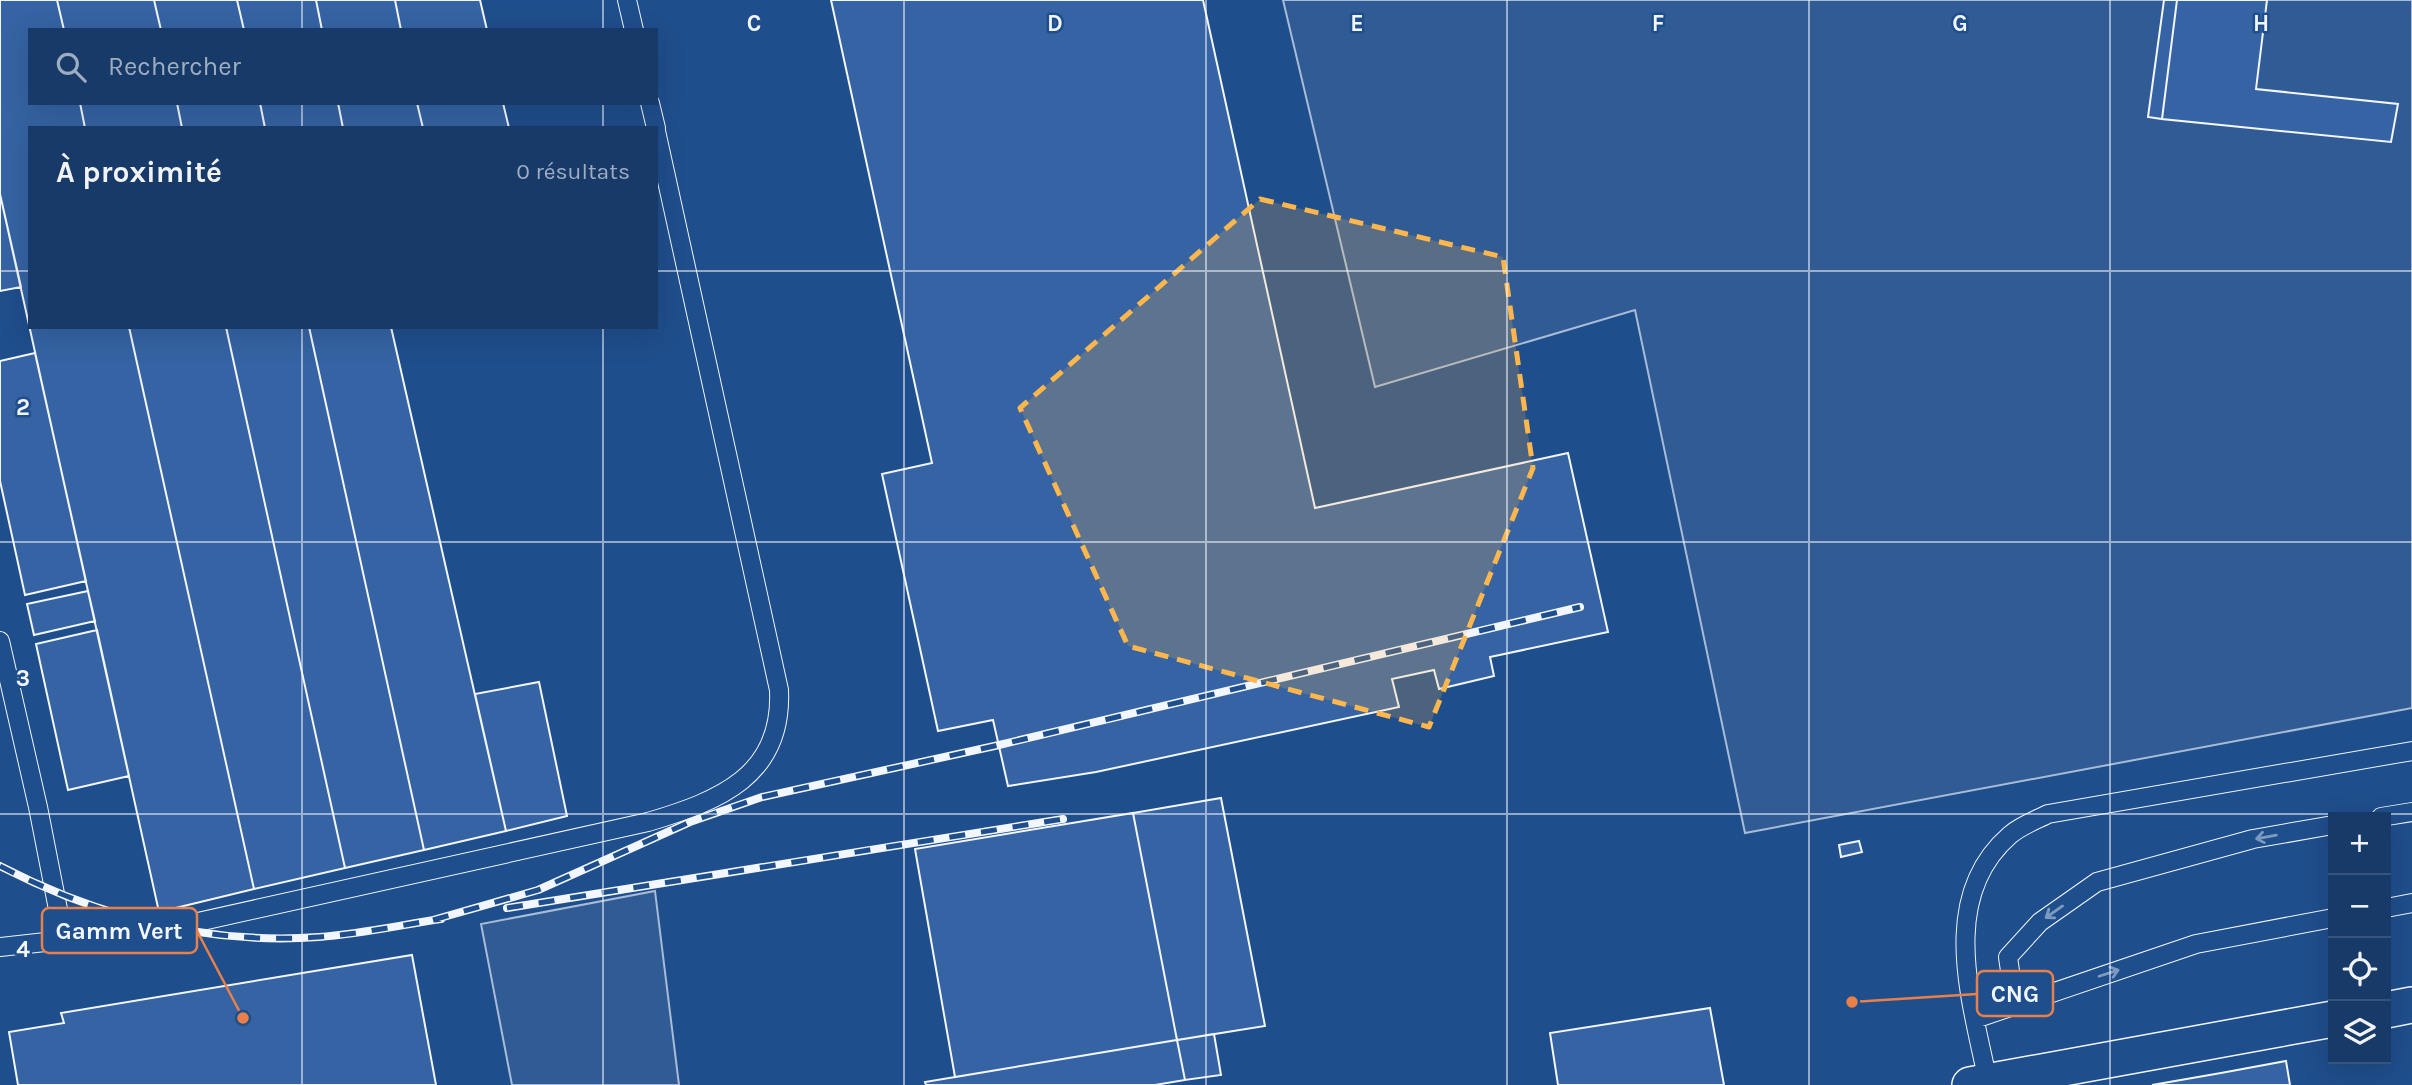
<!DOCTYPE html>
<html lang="fr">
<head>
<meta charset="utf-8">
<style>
	body { margin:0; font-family:Karla,sans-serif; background:#244571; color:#f1f3f6 }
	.controls { position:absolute; right:21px; bottom:21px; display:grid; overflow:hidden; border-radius:0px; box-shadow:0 7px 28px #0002 }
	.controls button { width:63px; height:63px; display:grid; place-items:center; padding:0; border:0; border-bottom:2px solid #36547d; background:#173a69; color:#f1f3f6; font:35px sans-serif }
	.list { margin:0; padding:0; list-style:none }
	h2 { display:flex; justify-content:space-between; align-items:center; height:91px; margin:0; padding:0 28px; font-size:30px }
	h2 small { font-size:23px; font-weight:400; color:#9eadc0 }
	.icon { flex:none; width:38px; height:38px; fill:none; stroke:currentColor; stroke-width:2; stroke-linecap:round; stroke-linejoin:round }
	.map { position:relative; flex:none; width:2412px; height:1085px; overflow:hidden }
	.search { position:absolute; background:#173a69; box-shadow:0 7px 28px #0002; left:28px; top:28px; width:630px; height:77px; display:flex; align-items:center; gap:18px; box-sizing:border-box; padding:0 24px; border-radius:0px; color:#9eadc0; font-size:26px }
	.panel { position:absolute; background:#173a69; box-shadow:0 7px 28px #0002; left:28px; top:126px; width:630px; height:203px; border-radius:0px }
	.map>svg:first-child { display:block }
	.built { fill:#305b95; stroke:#a8bbd7; stroke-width:2 }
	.building { fill:#3563a3; stroke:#f2f6ff; stroke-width:2 }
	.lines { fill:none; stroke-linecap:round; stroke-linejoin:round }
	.lane-casing { stroke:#f2f6ff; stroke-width:20 }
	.street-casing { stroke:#f2f6ff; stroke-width:38 }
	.lane { stroke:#1f4e8c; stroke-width:18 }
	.street { stroke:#1f4e8c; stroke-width:35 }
	.rail-casing { stroke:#f2f6ff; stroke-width:8 }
	.rail { stroke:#1f4e8c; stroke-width:5; stroke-dasharray:16; stroke-linecap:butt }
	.oneway { stroke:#7e9ac0 }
	.marked { fill:#ffb74d; fill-opacity:0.2; stroke:#ffb74d; stroke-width:5; stroke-dasharray:14 9; stroke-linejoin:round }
	.grid { fill:none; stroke:#f2f6ff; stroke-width:2; stroke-opacity:0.55 }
	.grid-label { font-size:23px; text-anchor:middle; font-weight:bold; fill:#f2f6ff; stroke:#1f4e8c; stroke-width:5; stroke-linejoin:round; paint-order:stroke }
	.leader { fill:none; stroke:#ea8049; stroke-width:2.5 }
	.callout-dot { fill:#ea8049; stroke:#1f4e8c; stroke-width:2.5 }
	.callout { fill:#1f4e8c; stroke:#ea8049; stroke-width:2.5 }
	.callout-label { font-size:24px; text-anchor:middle; font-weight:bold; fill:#f2f6ff }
</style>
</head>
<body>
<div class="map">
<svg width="2412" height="1085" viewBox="0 0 2412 1085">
	<rect width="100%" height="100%" fill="#1f4e8c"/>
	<path class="built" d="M1283,0H2412V708L1745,833L1635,310L1375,387Z
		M655,891L679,1085H512L481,924Z"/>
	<path class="building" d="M0,0H57L64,30H30V103H80L85,128H30V327H129L254,889L159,912L0,194Z
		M57,0H154L161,30H64Z
		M154,0H237L244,30H161Z
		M237,0H316L322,30H244Z
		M316,0H395L401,30H322Z
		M395,0H480L487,30H401Z
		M831,0H1203L1315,508L1568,453L1608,632L1490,657L1494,676L1439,689L1434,670L1392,679L1399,707L1096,772L1008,786L993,720L938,731L882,474L932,463Z
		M2164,0H2177L2162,119L2148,117Z
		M2177,0H2267L2256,89L2398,104L2391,142L2162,119Z
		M80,103H177L182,128H85Z
		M177,103H260L265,128H182Z
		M260,103H338L343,128H265Z
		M338,103H417L423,128H343Z
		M417,103H503L509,128H423Z
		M0,194L21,287L0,291Z
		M129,327H226L345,868L254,889Z
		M226,327H309L424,850L345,868Z
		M309,327H391L506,831L424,850Z
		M35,353L86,581L25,595L0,481V361Z
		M88,591L95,621L34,635L27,604Z
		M97,630L129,776L68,790L36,644Z
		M539,682L567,816L506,831L475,694Z
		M1221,798L1265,1026L1177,1040L1133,813Z
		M1133,813L1177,1040L955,1077L915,849Z
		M1859,841L1862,852L1841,857L1839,845Z
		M412,955L436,1085H18L9,1032L64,1023L61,1013Z
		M1710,1008L1724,1085H1558L1550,1033Z
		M1214,1034L1221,1075L1185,1080L1177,1040Z
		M1177,1040L1185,1080L1155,1085H926L925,1082Z
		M2286,1061L2290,1085H2152L2221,1073Z"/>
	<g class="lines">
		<defs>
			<path id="lane" d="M627,0L634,30
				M650,103L656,128
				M0,641L38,807L64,940
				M2381,817L2412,812
				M2386,908L2412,903
				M0,947L171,928L648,822C719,801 783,776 779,690L656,131
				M2031,999L2011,978L2008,957L2040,922L2097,882L2253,839L2333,825
				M1975,1019L2196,944L2333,918
				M1988,1082C1972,1002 1937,898 2010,835C2020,826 2036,820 2048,814L2412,751"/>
			<path id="street" d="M2386,1010L2412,1005
				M1970,1085L2333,1019"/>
		</defs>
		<use href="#lane" class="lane-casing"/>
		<use href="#street" class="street-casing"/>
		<use href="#lane" class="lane"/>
		<use href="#street" class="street"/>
		<defs>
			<path id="rail" d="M0,866C99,917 207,945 319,937C360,934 401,925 441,919
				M507,908L1063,819
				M433,920L538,890L690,822L762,797L999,745L1580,607"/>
		</defs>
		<use href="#rail" class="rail-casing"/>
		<use href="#rail" class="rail"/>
	</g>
	<defs><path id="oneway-shaft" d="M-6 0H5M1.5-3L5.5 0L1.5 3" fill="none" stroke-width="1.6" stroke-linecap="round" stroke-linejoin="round" transform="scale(1.75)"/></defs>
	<g class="oneway">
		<use href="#oneway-shaft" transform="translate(2266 837) rotate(170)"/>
		<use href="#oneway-shaft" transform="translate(2054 912) rotate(145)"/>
		<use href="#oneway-shaft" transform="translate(2109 973) rotate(-18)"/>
	</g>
	<path class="marked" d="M1260,199L1503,257L1533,468L1429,727L1128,646L1020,408Z"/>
	<path class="grid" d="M302,0V30M603,0V30M904,0V1085M1206,0V1085M1507,0V1085M1809,0V1085M2110,0V1085M302,103V128M603,103V128M0,271H30M656,271H2412M302,327V1085M603,327V1085M0,542H2412M0,814H2412"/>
	<g class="grid-label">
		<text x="754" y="31">C</text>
		<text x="1055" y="31">D</text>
		<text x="1357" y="31">E</text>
		<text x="1658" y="31">F</text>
		<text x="1960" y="31">G</text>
		<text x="2261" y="31">H</text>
		<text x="23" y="415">2</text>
		<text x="23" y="686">3</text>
		<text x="23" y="957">4</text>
	</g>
	<path class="leader" d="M243 1018L197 931M1852 1002L1977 994"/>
	<g class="callout-dot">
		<circle cx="243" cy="1018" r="7"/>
		<circle cx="1852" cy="1002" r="7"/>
	</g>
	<g class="callout">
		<rect x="42" y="908" width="155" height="45" rx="7"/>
		<rect x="1977" y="971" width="76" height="45" rx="7"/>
	</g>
	<g class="callout-label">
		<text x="119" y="939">Gamm Vert</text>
		<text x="2015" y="1002">CNG</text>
	</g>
</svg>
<div class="controls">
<button>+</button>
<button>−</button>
<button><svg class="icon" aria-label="locate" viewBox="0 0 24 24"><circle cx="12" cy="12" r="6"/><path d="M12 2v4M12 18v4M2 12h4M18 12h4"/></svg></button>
<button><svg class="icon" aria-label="layers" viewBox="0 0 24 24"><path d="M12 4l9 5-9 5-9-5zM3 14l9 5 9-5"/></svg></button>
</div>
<div class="search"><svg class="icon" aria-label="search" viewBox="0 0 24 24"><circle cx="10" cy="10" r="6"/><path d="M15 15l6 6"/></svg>Rechercher</div>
<section class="panel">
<h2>À proximité<small>0 résultats</small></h2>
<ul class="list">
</ul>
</section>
</div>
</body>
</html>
